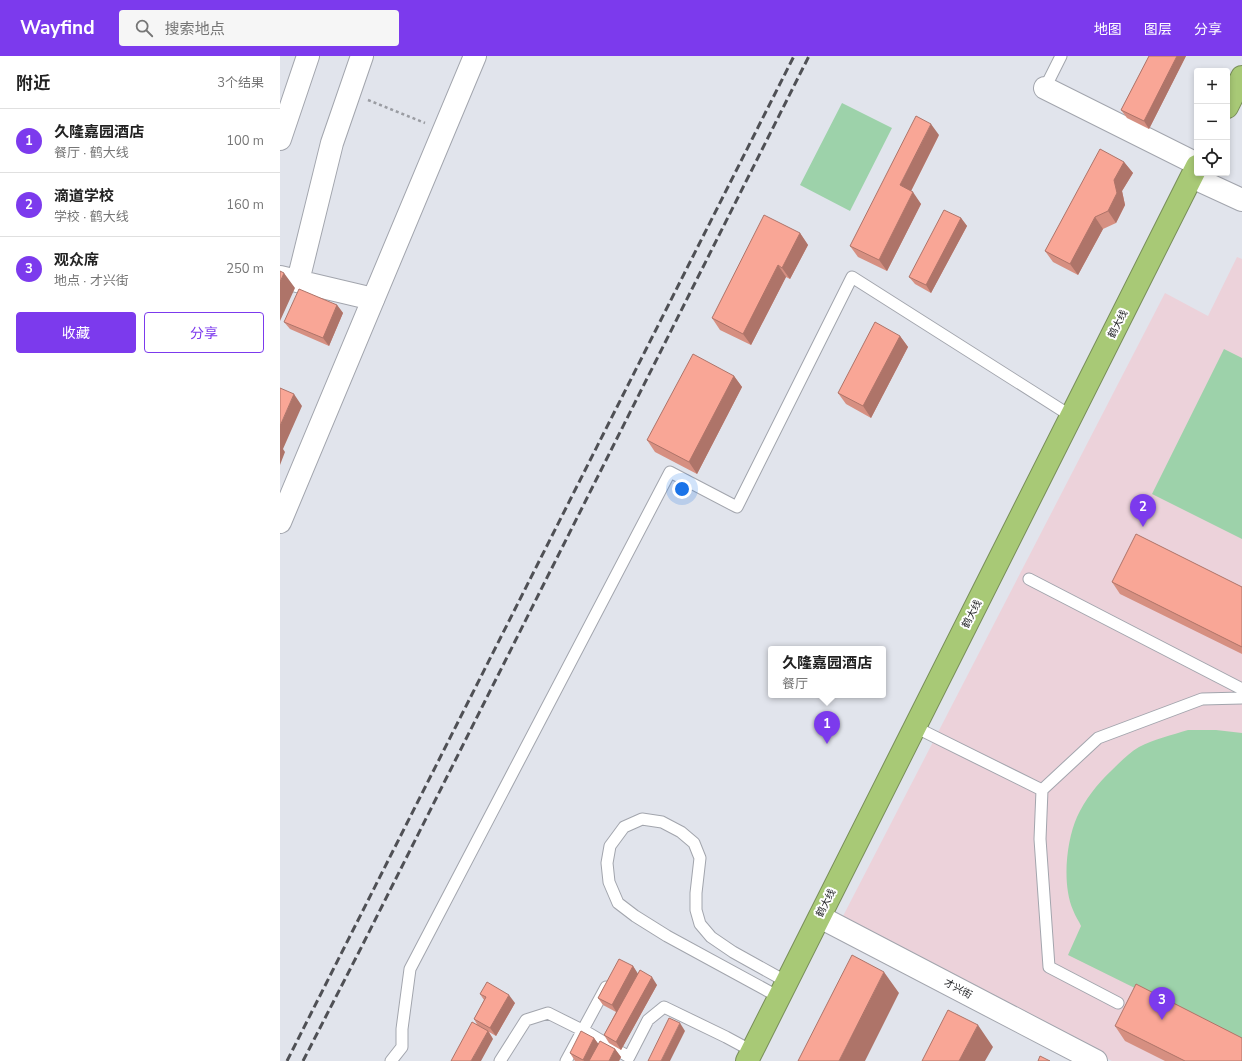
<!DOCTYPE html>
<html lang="zh">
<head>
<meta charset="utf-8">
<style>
	body { margin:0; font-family:"Nunito Sans","Noto Sans SC",sans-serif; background:#f6f6f6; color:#222 }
	.controls { position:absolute; right:12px; top:12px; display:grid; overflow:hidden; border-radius:4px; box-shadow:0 2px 6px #0003 }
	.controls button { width:36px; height:36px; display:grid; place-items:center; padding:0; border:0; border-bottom:1px solid #e0e0e0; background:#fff; color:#222; font:20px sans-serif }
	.you { position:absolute; left:402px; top:433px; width:14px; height:14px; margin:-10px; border:3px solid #fff; border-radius:50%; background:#1a73e8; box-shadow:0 0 0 6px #1a73e833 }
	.badge { display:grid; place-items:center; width:26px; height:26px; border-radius:50%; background:#7c3aed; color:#fff; font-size:13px; font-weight:700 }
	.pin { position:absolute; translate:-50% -33px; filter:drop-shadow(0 1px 2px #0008) }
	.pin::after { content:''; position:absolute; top:21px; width:14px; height:12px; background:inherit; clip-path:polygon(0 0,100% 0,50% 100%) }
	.popup { position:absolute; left:488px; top:590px; width:118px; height:52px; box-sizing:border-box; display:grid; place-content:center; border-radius:4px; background:#fff; filter:drop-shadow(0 1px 3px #0005); font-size:13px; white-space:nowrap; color:#767676 }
	.popup b { font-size:15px; color:#222 }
	.popup::after { content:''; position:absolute; left:50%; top:100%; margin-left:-8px; border:8px solid transparent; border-top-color:#fff }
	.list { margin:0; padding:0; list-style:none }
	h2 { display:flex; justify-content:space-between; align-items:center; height:52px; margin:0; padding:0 16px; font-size:17px }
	h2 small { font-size:13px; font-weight:400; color:#767676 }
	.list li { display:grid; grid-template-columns:26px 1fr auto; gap:12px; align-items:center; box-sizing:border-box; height:64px; padding:0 16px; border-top:1px solid #e0e0e0 }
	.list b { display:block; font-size:15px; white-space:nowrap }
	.list p { margin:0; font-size:13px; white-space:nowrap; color:#767676 }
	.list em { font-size:13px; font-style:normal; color:#767676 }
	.actions { display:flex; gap:8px; padding:12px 16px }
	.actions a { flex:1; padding:9px 0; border:1px solid #7c3aed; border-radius:4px; text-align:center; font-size:14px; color:#7c3aed }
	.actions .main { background:#7c3aed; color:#fff }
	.icon { flex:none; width:22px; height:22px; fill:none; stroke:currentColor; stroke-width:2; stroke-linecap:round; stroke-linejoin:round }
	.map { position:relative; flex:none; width:962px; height:1005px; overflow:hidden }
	header { display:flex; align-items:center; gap:24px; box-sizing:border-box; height:56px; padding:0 20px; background:#7c3aed; color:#fff }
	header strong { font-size:19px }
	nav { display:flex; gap:22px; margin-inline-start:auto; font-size:14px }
	.search { width:280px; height:36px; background:#f6f6f6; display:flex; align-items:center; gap:10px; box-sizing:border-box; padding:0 14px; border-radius:4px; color:#767676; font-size:15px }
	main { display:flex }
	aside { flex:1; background:#fff }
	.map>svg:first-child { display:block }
</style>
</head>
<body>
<header>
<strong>Wayfind</strong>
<div class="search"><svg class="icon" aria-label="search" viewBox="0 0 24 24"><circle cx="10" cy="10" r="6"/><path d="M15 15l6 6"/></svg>搜索地点</div>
<nav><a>地图</a><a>图层</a><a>分享</a></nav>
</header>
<main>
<aside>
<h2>附近<small>3个结果</small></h2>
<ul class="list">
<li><span class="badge">1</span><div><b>久隆嘉园酒店</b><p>餐厅 · 鹤大线</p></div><em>100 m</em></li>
<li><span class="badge">2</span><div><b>滴道学校</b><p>学校 · 鹤大线</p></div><em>160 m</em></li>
<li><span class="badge">3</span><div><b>观众席</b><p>地点 · 才兴街</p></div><em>250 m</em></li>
</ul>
<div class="actions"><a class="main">收藏</a><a>分享</a></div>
</aside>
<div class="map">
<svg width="962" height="1005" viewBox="0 0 962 1005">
	<rect width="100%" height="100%" fill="#e1e4ec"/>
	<path fill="#ecd2da" d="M957,201L962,203V1005H832L561,864L885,237L928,260Z"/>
	<path fill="#9dd2aa" d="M562,47L612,72L570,155L520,129Z
		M944,293L962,302V483L872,438Z
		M908,674H936L962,677V985L788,899L801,870C799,865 795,860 793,854C782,829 786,786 797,761C804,745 818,727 831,715C840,706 849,697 859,691C874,683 892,679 908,674Z"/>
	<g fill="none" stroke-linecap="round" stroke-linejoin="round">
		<defs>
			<path id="lane" d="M765,32L781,0
				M749,523L962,633
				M635,671L762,734
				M499,941L387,880L355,860L338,847L329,826L327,807L330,790L344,771L362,763L382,766L401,776L414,787L420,802L416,837V854L420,868L431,881L453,896L507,926
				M838,947L769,911L760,783L762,734L818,682L922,643L962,642
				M111,1005L122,991V973L130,913L390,416L457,451L572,221L791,360
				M220,1005L246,964L268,957L310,978L349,1001L368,964L384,951L446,981L472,995
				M286,1005L326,931"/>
			<path id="street" d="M765,32L917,108
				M0,83L28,0
				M912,121L962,144
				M0,221L93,243
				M18,225L52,87L82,0"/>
			<path id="secondary" d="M0,466L195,0
				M540,861L816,1005"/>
			<path id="highway" d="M947,51L962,21
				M467,1005L917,110"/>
		</defs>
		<use href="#lane" stroke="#a2a5ad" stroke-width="13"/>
		<use href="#street" stroke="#a2a5ad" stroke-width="24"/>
		<use href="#secondary" stroke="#a2a5ad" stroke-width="24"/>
		<use href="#highway" stroke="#788e59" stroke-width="24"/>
		<path stroke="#9a9ca2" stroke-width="2.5" stroke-dasharray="3 3" stroke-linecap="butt" d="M88,44L145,67"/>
		<use href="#lane" stroke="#fff" stroke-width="11"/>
		<use href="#street" stroke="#fff" stroke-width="22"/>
		<use href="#secondary" stroke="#fff" stroke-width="22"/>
		<use href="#highway" stroke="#a8c976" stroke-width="22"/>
		<path stroke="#4f5055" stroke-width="3" stroke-dasharray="8 4" stroke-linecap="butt" d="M7,1005L514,0
			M23,1005L82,890L529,0"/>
	</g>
	<path fill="#d68f81" d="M869,0H906L869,73L847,62L841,54Z
		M659,79L631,135L641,148L607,215L578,201L570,190Z
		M844,106L853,117L842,135L845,149L836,167L823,173L798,219L773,206L765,195Z
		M681,162L687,170L651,237L635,228L629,221Z
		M520,177L528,189L510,223L506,221L471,289L440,274L432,262Z
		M57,249L63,257L49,290L10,273L4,266Z
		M620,280L628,291L591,362L566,348L558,337Z
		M454,320L462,331L417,418L375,396L367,384Z
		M832,526L962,531V598L840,538Z
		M353,910L358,918L377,929L341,994L329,987L324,979L336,956L323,949L318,942Z
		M200,938L235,947L216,980L209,976L213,983L198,970L194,963L204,944Z
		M835,970L962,1005H885L845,985Z
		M314,982L318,988L335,993L341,1001L339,1005H295L290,997Z"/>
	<path fill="#ae7469" d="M897,0H906L869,73L864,65Z
		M651,68L659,79L628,141L620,129Z
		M844,106L853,117L842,135L845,149L836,167L828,155L834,124Z
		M633,136L641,148L607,215L599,204Z
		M815,161L823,173L798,219L790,208Z
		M681,162L687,170L651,237L646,229Z
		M520,177L528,189L510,223L502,212Z
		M498,209L506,221L471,289L463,278Z
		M4,217L15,232L0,265V226Z
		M57,249L63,257L49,290L43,282Z
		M620,280L628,291L591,362L583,350Z
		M454,320L462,331L417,418L409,406Z
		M14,338L22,350L3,393L5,396L0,409V370Z
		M353,910L358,918L337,957L332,949Z
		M604,916L619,937L585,1005H559Z
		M372,921L377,929L341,994L336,986Z
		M229,939L235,947L216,980L210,972Z
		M400,967L405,975L390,1005H381Z
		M698,969L713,991L705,1005H679Z
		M208,975L213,983L201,1005H191Z
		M314,982L320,990L312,1005H304L303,1004Z
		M335,993L341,1001L339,1005H329Z"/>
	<path fill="#f9a696" stroke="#ae7469" d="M869,0H897L864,65L841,54Z
		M636,60L651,68L620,129L633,136L599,204L570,190Z
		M820,93L844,106L834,124L837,137L828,155L815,161L790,208L765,195Z
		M664,154L681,162L646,229L629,221Z
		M484,159L520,177L502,212L498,209L463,278L432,262Z
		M0,215L4,217L0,226Z
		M19,233L57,249L43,282L4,266Z
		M595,266L620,280L583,350L558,337Z
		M413,298L454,320L409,406L367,384Z
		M0,332L14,338L0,370Z
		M856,478L962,531V591L832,526Z
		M572,899L604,916L559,1005H518Z
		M339,903L353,910L332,949L318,942Z
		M360,914L372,921L336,986L324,979Z
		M207,926L229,939L210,972L194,963L206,941L200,938Z
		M856,928L962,982V1005H905L835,970Z
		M668,954L698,969L679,1005H642Z
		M389,962L400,967L381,1005H368Z
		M192,966L208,975L191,1005H171Z
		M301,975L314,982L303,1004L290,997Z
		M320,985L335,993L329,1005H309Z
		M760,1000L770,1005H758Z"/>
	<g text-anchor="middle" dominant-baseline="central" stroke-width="4" stroke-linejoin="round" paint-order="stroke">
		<g font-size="10" fill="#1e1f22" stroke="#fff">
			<text transform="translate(838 268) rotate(-63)">鹤大线</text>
			<text transform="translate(692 558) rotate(-63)">鹤大线</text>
			<text transform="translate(546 847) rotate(-63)">鹤大线</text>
			<text transform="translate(678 933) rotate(28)">才兴街</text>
		</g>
	</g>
</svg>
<div class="controls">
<button>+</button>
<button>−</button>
<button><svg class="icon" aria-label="locate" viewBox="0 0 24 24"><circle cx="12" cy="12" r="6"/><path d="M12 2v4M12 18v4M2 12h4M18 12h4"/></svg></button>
</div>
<div class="you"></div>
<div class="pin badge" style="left:547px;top:688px">1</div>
<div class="popup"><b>久隆嘉园酒店</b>餐厅</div>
<div class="pin badge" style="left:863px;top:471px">2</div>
<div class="pin badge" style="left:882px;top:964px">3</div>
</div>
</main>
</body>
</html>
